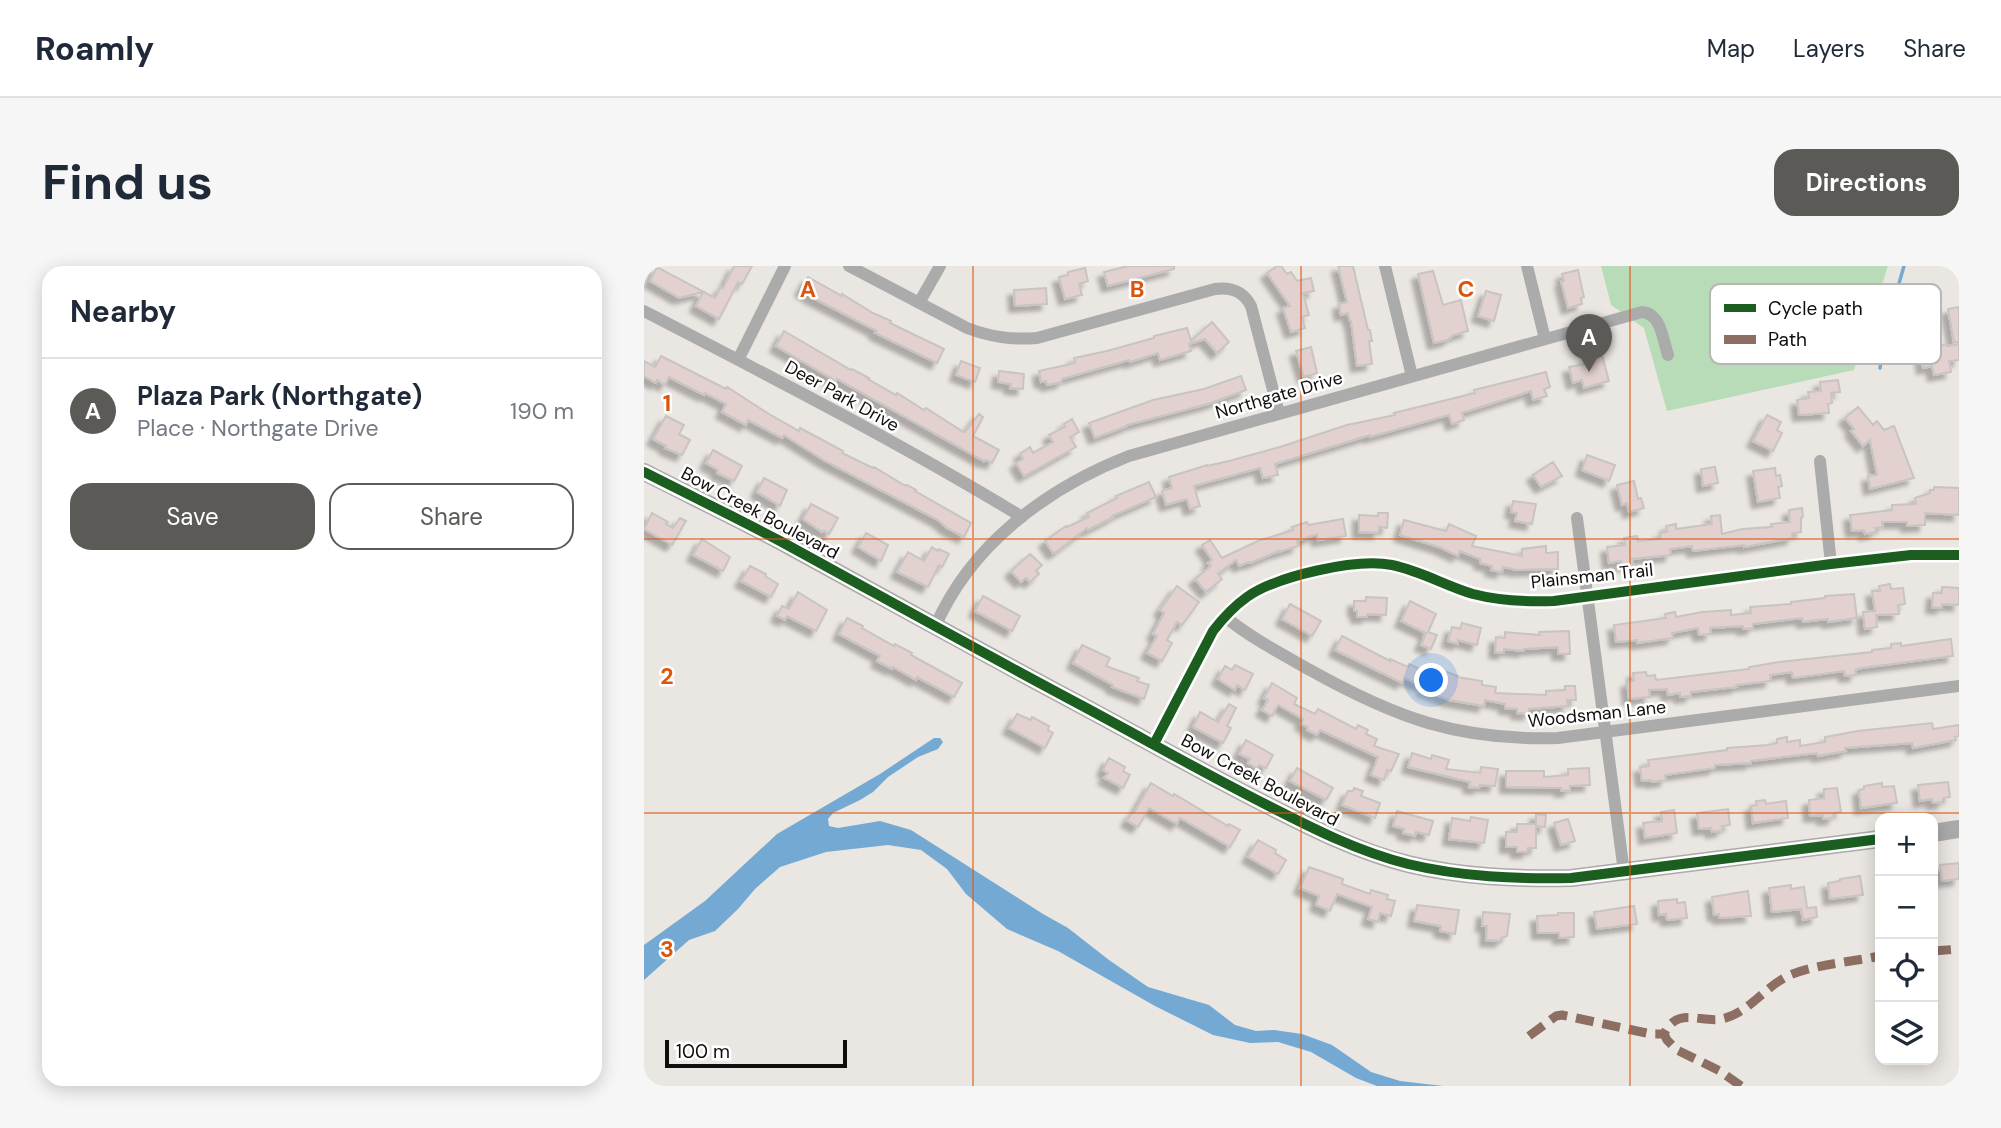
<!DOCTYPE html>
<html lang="en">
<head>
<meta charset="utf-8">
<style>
	body { margin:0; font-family:"DM Sans",sans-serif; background:#f6f6f7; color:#1f2937 }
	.controls { position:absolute; right:21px; bottom:21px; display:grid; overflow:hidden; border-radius:14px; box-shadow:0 4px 18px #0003 }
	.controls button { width:63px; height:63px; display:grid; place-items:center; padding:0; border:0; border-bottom:2px solid #e0e1e3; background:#fff; color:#1f2937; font:35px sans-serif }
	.scale { position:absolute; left:21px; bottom:18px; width:182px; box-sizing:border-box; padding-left:7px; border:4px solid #100e0c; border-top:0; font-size:19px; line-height:24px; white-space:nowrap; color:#100e0c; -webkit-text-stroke:5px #fff; paint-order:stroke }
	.you { position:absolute; left:788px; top:415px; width:24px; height:24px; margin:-18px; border:5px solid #fff; border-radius:50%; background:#1a73e8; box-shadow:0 0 0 10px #1a73e833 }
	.badge { display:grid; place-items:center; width:46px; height:46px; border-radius:50%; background:#5c5a57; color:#fff; font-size:23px; font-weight:700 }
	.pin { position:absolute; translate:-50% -58px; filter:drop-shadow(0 2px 4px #0008) }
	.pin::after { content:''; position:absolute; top:37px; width:24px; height:21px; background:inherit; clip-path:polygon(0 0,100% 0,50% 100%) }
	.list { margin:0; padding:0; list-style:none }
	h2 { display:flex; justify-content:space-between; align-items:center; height:91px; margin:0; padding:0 28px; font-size:30px }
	h2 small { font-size:23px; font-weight:400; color:#747a83 }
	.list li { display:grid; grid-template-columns:46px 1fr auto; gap:21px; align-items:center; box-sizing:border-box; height:105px; padding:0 28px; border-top:2px solid #e0e1e3 }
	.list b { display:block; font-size:26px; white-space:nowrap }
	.list p { margin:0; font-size:23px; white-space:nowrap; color:#747a83 }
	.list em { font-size:23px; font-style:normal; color:#747a83 }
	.actions { display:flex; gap:14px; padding:21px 28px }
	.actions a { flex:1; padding:16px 0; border:2px solid #5c5a57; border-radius:21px; text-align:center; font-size:24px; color:#5c5a57 }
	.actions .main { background:#5c5a57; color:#fff }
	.icon { flex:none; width:38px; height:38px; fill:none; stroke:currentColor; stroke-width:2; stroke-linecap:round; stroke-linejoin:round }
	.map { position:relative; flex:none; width:1315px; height:820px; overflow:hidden; border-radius:21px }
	header { display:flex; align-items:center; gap:42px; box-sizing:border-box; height:98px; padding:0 35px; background:#fff; border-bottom:2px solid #e0e1e3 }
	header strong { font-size:33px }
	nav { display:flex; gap:38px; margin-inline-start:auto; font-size:24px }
	.intro { display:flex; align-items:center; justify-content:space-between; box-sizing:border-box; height:168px; padding:0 42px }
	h1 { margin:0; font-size:49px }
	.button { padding:18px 32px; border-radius:21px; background:#5c5a57; color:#fff; font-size:24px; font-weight:700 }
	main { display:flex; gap:42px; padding:0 42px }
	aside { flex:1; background:#fff; border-radius:21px; box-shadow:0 4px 18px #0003 }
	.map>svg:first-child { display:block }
</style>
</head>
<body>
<header>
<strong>Roamly</strong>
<nav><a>Map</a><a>Layers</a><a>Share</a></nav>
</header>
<div class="intro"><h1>Find us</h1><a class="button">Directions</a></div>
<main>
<aside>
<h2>Nearby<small></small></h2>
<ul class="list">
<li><span class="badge">A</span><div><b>Plaza Park (Northgate)</b><p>Place · Northgate Drive</p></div><em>190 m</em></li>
</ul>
<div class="actions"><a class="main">Save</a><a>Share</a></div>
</aside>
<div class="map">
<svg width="1315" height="820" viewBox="0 0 1315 820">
	<defs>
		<filter id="shadow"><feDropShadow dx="-6" dy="6" stdDeviation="2" flood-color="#0004"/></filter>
	</defs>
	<rect width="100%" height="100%" fill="#eae6e2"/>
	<path fill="#b9dcb8" d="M957,0H1244L1210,104L1023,145L1000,62L967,39Z"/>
	<path fill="#73a9d2" d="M290,472H296L299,476L294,483L274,491L244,511L229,526L216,534L189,547L184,553L185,560L194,562L236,555L267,564L399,648L424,662L465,694L504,721L565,739L591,759L612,765L630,764L658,768L688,779L727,806L756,815L799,820H733L712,812L667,786L634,776L606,777L569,769L511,740L414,685L363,663L322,628L303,603L277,584L244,579L182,586L136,601L111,623L94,643L71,665L45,674L0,714V679L61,635L133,568L236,508Z"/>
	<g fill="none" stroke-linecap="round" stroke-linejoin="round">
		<path stroke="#73a9d2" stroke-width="3.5" d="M1236,102L1241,66L1260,0"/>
	</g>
	<path fill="#e2d1ce" stroke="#c8c4c3" stroke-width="2" filter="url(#shadow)" d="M90,0H108L98,18L94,16L75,53L52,40L59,26L35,32L6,15L13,1L71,32L77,21L79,22Z
		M484,0H530V3L464,20L460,6Z
		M633,0H637L643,8L647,6L653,15L667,12L670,25L659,27L665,49L658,51L661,62L647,66L639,42L646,40L623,7Z
		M694,0H709L724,64H726L728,75H725L728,98L713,100L707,55H706L704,47L697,49L695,38L703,36Z
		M441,2L444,15L435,18L438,29L421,33L415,11L424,9V6Z
		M934,4L940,31L937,32L938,38L924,42L917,15H920L918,8Z
		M789,5L799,39L817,34L824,65L810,69L803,74L790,77L774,8Z
		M164,11L198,30V28L229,47L247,55L246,57L300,83L293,97L231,67L233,65L167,31L157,24Z
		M402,22L403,38L371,40L370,24Z
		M842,25L857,29L850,55L834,50Z
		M1315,41V76H1310L1304,43Z
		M568,56L585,76L573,87L561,73L545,78L547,85L516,94L514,87L486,96L485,94L418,113V116L403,119L402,115L397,116L395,105L431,97L430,92L463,85L510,72V70L543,62L547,75Z
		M140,65L207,104L208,103L225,112L224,113L252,129L253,127L280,144L282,142L318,165L321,166L335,148L339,151L329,170L355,184L348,197L342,194L340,195L193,113L192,115L132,80Z
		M1303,78V80L1315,78V94L1305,95L1307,106L1290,109L1288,100L1279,102L1276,83Z
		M667,81L673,107L660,111L652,85Z
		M958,89L965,115L940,122L938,114L929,117L925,101L941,98L940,94Z
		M17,90L82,123L83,121L125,148L155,165L156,162L199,185L198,187L229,202L230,201L260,219H263L272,224L271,225L327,257L320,271L303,262L294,254L181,195L140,169L138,172L104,154L102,159L78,146L82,138L61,127L60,129L25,111L21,119L13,114L12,117L0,110V95L11,101Z
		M317,95L336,102L331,116L312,109Z
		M355,105L380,108L379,123L366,122L367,118L354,116Z
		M902,106L906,121L900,123L903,130L889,134L887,125L818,147L820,154L808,158L805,149L726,171V169L713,173L631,198L634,209L619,212L616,202L550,220L556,240L546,243L543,233L522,239L518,225L528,222L525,211L563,199V200L585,195L636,181L703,159L751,149L750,147L831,127L830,124Z
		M597,110L602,124L564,138L483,159V160L451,172L445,157L509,134L560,123Z
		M1194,114L1196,126L1187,127L1188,137L1184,138L1185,147L1155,149L1153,134L1165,132L1164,126L1177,125L1176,116Z
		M1214,141L1229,159L1233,155L1240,164L1250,160L1270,212L1226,223L1224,210L1233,209L1226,174L1219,180L1207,165L1210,163L1201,152Z
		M1123,149L1137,156L1133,164L1138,167L1129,185L1109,175Z
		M22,150L40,159L35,168L46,174L38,189L21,182L22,180L9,173Z
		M428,153L435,166L426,171L432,181L380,210L372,197L379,193L376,188L386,181L389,187L409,176L405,169L421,161L420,158Z
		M69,184L98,200L90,215L73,207L74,204L62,197Z
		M943,189L971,199L965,215L938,204Z
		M909,196L918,210L897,221L889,209Z
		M1071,201L1074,217L1059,220L1057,203Z
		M1131,202L1132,210L1136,209L1138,220L1134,221L1136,232L1114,236L1109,205Z
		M120,212L143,224L136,240L113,226Z
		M990,215L994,233L997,232L1000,242L985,246L983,237L978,239L973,219Z
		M505,216L512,231L468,250L469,251L444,264L443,262L412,286L409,287L401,275L422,260L423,261L445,251L443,247L473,232L472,230Z
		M1290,221L1315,222V249L1281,247V259L1263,260V256H1238L1239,261L1231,262L1232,266L1221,268L1220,264L1208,265L1206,249L1248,244V239L1272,238L1271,232L1286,227V224H1290Z
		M869,235L892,238L888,258L871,255L873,247L867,246Z
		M167,238L194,252L185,268L180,265L178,266L159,253Z
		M1158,242L1159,251L1157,252V266L1148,267L1149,272L1100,281V279L1049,285L1048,280L1026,283L1027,289L988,293L989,298L978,299L977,295L965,297L963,281L981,279L980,272L993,270L994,275L1017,273L1016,267L1023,266L1022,260L1032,258V263L1068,258L1067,250L1076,249L1078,268L1098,263L1128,261L1127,258L1146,256L1145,244Z
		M8,247L24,256L22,258L29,262L36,252L42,255L28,279L0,263Z
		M734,247H744L743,262L735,261V267L715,266V249L734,250Z
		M699,253L702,270L674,274L673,268L653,275L654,280L635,286V285L606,297L605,296L595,300L592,294L574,308L578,313L562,326L551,313L567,300L564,297L568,294L558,279L566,274L578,292L614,275L649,264L648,261L663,256L664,259Z
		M760,254L802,265L805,258L832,270L828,280L878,290V283L902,280V287L914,286V303L873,304L859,301L858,306L847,304L848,300L836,297V293L816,285L814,290L795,281L756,269Z
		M222,267L244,279L237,295L214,281Z
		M58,273L86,291L79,305L49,289Z
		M288,281L294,285L295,283L305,288L298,301L295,299L284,321L253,306L264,286L280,295Z
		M386,288L398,299L392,305L395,308L386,316L382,312L377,316L367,305Z
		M106,300L122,308L121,310L134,318L127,331L97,315Z
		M1246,318L1247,323L1259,322L1261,338L1254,339L1255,348L1232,349L1233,361L1221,363L1219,346L1231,345L1228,325H1236L1235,320Z
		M533,320L555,336L538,359L533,356L523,374L528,377L518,395L503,387L513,370L509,368L520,347L516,344Z
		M1298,321L1315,322V339L1298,338V342L1288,341L1289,327H1298Z
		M154,326L183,344L172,365L143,350L141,354L133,350L138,340L145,343Z
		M1210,328L1213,352L1184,356V353L1159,356L1158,352L1109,358V362L1099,363V360L1066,362L1067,368L1055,369L1054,362L1028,367L1029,372L993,377V374L972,376L970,359L1022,352L1021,348L1031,346L1032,351L1058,346L1087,344V349L1107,347L1106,341L1147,338V336L1181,332V330Z
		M339,330L376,350L368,365L331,345Z
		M722,331L743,332L742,349L723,348V351H713V345H710V335H722Z
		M766,335L792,348L784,366L793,369L787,383L777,379L782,367L757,355Z
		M646,338L677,355L668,370L638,353Z
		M203,352L219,360L218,362L250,380L251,378L268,387L267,389L318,417L310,431L273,411L272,414L249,401L248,403L233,395L236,390L195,368Z
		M818,357L837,362L833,379L814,374V378L804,375L808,361L816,363Z
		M925,365L926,388H914V381L880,383V385L860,383V387L851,386L852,371L861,372V366L896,369L895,366Z
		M698,370L746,395V393L764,401L765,398L774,402L772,407L795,412L797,404L814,410L813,411L838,415V419L852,421L851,427L902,429V425L921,424V420H931L932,434H923L924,440L885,443V448L873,447V443L861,442V438L841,434L840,440L805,434L779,424L780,420L760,412L758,417L691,384Z
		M1307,373L1309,390L1218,402L1211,404L1212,409L1201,410L1200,405L1149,412L1148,406L1126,409L1127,415L1092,419L1093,421L1047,426V430L1036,431V427L1024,429L1023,423L1005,424L1006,431L985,433L983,416L990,415L989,407L1002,406L1003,410L1011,409L1012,414L1105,403V401L1135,396L1228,386V384L1247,382V378L1257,377V380Z
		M438,379L466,392L462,400L495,412L493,415L505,419L500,433L468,421L469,419L429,397Z
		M591,399L609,408L601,424L593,419L591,424L574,413L581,400L588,404Z
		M628,417L653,432L650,438L671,448L674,443L712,463L714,459L724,464L722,468L733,473L730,480L755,488L747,505L743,504L740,514L727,509L734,491L676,464L673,469L663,464L664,461L657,458L659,453L634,439L628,450L618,444L624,434L620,432Z
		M585,438L592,442L583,460L587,462L579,477L549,461L556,446L574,456Z
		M373,448L387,454L388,451L405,460L404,464L409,467L401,482L365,462Z
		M1288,457L1289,463L1315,459V470L1311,471L1312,474L1269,482L1268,477L1201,482L1202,485L1174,490L1173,487L1107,495V497L1071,499V502L1021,509L1022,514L1008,516L1007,514L998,515L996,501L1005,500L1004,494L1083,484V482L1124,479L1133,477V473L1143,471V476L1156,474V480L1181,476V471L1214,465Z
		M602,474L629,489L622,502L615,499L613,503L604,497L606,493L595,488Z
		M768,487L787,493L788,489L805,494L802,503L836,507L837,501L854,503L851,520L836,519L835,522L825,521L826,516L764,501Z
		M465,492L481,501L479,505L486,509L479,522L460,512L464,507L459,504Z
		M653,502L689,522L682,534L646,515Z
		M945,502L946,519L926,520V524L917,525V522L862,521V505H900V511L924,509V503Z
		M1304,516L1306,531L1299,532V536L1289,537L1288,533L1276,535L1274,519Z
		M507,517L529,530L530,528L584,560L585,558L596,564L586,581L536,552L533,558L505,542L494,561L483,555L488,547H490Z
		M1238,517V521L1250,520L1253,537L1217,542L1215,524L1220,523V520Z
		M710,522L719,525L717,530L736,537L731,552L698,539L704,525H709Z
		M1193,522L1197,546L1189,547L1190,552L1179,553V549L1166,550L1165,534L1180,532V523Z
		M1121,534L1122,538L1142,535L1144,552L1109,557L1107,540L1113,539L1112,535Z
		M1084,543L1086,559L1078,560L1079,564L1068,566L1067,562L1055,563L1053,547Z
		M1030,544L1033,567L1001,572L999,557L1018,555L1017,546Z
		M753,545L789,555L785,569L772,566L771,570L759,567L760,563L749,560Z
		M892,548L902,549L901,561L892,560V582H884V586H873V581H862V566H873V558H892Z
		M827,551L844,554L840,577L805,573L808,552L826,555Z
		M924,553L931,575L917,579L910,557Z
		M614,574L632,584L631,587L642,594L634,608L604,591Z
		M1315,597V613L1298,615L1296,599Z
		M665,601L699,613L698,618L726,628L727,624L744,629L743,633L751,635L747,650L736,647L734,656L724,653L728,641L693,628L686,645L672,639L675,630L656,622Z
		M1216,610L1219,629L1186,633L1184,617L1196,615V613Z
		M1147,619V623L1160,621L1163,642L1172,641L1173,651L1159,654L1157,643L1128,646L1125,622Z
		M1104,625L1107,650L1075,652V648L1070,649L1068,631Z
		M1033,633V637L1041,636L1043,652L1023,654L1022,648L1015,649L1014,635Z
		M773,639L815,644L811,668L796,665L797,660L770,655Z
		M990,640L993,658L953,663L950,646Z
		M839,646L866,648L863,670L857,672V675L842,674L843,660H838Z
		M914,647H930V671L915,672V667H894L893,650L914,649Z"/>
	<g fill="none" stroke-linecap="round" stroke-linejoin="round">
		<path stroke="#acabab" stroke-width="12" d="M205,0L323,62C347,71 367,74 393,72L571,23C587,21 599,25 607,40L635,147
			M741,0L768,110
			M883,0L901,73
			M275,37L296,0
			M0,45C127,111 255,176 378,251
			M94,94L141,0
			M1176,195L1187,298
			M933,252L980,606
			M580,350C607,372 636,387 666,404C752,452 814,475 914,472L1315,420
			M291,361C327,278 403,222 485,190L998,46C1017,47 1019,74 1024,89
			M510,478L569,365C579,352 589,341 603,331C633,310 712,292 748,299C777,305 802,320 829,328C856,335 883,336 910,335L1187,298L1267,289H1315"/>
		<path stroke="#abaaaa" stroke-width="18" d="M0,206C45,229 91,251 136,275C235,329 333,384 433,437C495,470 556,505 619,537C666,561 712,585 764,598C818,611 872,613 927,612L1236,573
			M1289,567L1315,563"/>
		<path stroke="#8d6e63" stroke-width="9" stroke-dasharray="18 9" stroke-linecap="butt" d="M1289,685L1315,683
			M885,770L912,750L918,749L1007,768H1020
			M1097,820L1076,805L1033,784L1023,774L1020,768C1033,740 1056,757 1078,753C1105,747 1121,720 1146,709C1172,698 1208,696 1236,690"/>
		<defs>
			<path id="cycleway" d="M0,206C45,229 91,251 136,275C235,329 333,384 433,437C495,470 556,505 619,537C666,561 712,585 764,598C818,611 872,613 927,612L1236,573
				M510,478L569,365C579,352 589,341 603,331C633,310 712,292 748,299C777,305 802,320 829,328C856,335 883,336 910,335L1187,298L1267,289H1315"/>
		</defs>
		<use href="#cycleway" stroke="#fff" stroke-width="15"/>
		<use href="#cycleway" stroke="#1b5e20" stroke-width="10"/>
	</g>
	<path fill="none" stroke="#dd550c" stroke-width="2" stroke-opacity="0.55" d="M329,0V820M657,0V820M986,0V820M0,273H1315M0,547H1315"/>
	<g text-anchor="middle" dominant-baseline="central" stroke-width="5" stroke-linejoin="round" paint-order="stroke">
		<g font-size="18" fill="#100e0c" stroke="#fff">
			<text transform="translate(635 129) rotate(-16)">Northgate Drive</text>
			<text transform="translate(198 130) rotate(29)">Deer Park Drive</text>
			<text transform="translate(116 247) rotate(28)">Bow Creek Boulevard</text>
			<text transform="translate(948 310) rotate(-6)">Plainsman Trail</text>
			<text transform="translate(953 448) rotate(-6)">Woodsman Lane</text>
			<text transform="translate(616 514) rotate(28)">Bow Creek Boulevard</text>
		</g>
	</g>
	<rect x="1066" y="18" width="231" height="80" rx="10" fill="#fff" stroke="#b7b7b6" stroke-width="2"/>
	<rect x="1080" y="38" width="32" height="8" fill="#1b5e20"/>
	<rect x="1080" y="69" width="32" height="9" fill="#8d6e63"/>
	<g font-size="19" fill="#100e0c">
		<text x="1124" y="49">Cycle path</text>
		<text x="1124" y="80">Path</text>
	</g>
	<g font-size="23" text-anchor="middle" font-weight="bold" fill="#dd550c" stroke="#fff" stroke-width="5" stroke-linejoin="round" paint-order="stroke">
		<text x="164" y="31">A</text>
		<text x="493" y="31">B</text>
		<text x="822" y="31">C</text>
		<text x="23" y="145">1</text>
		<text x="23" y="418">2</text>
		<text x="23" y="691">3</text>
	</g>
</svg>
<div class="controls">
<button>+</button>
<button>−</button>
<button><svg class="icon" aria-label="locate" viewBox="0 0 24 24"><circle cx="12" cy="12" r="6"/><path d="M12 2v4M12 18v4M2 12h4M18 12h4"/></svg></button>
<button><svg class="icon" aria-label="layers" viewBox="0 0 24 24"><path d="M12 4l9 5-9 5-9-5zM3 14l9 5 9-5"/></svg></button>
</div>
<div class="scale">100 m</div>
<div class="you"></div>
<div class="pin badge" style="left:945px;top:106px">A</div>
</div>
</main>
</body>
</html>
